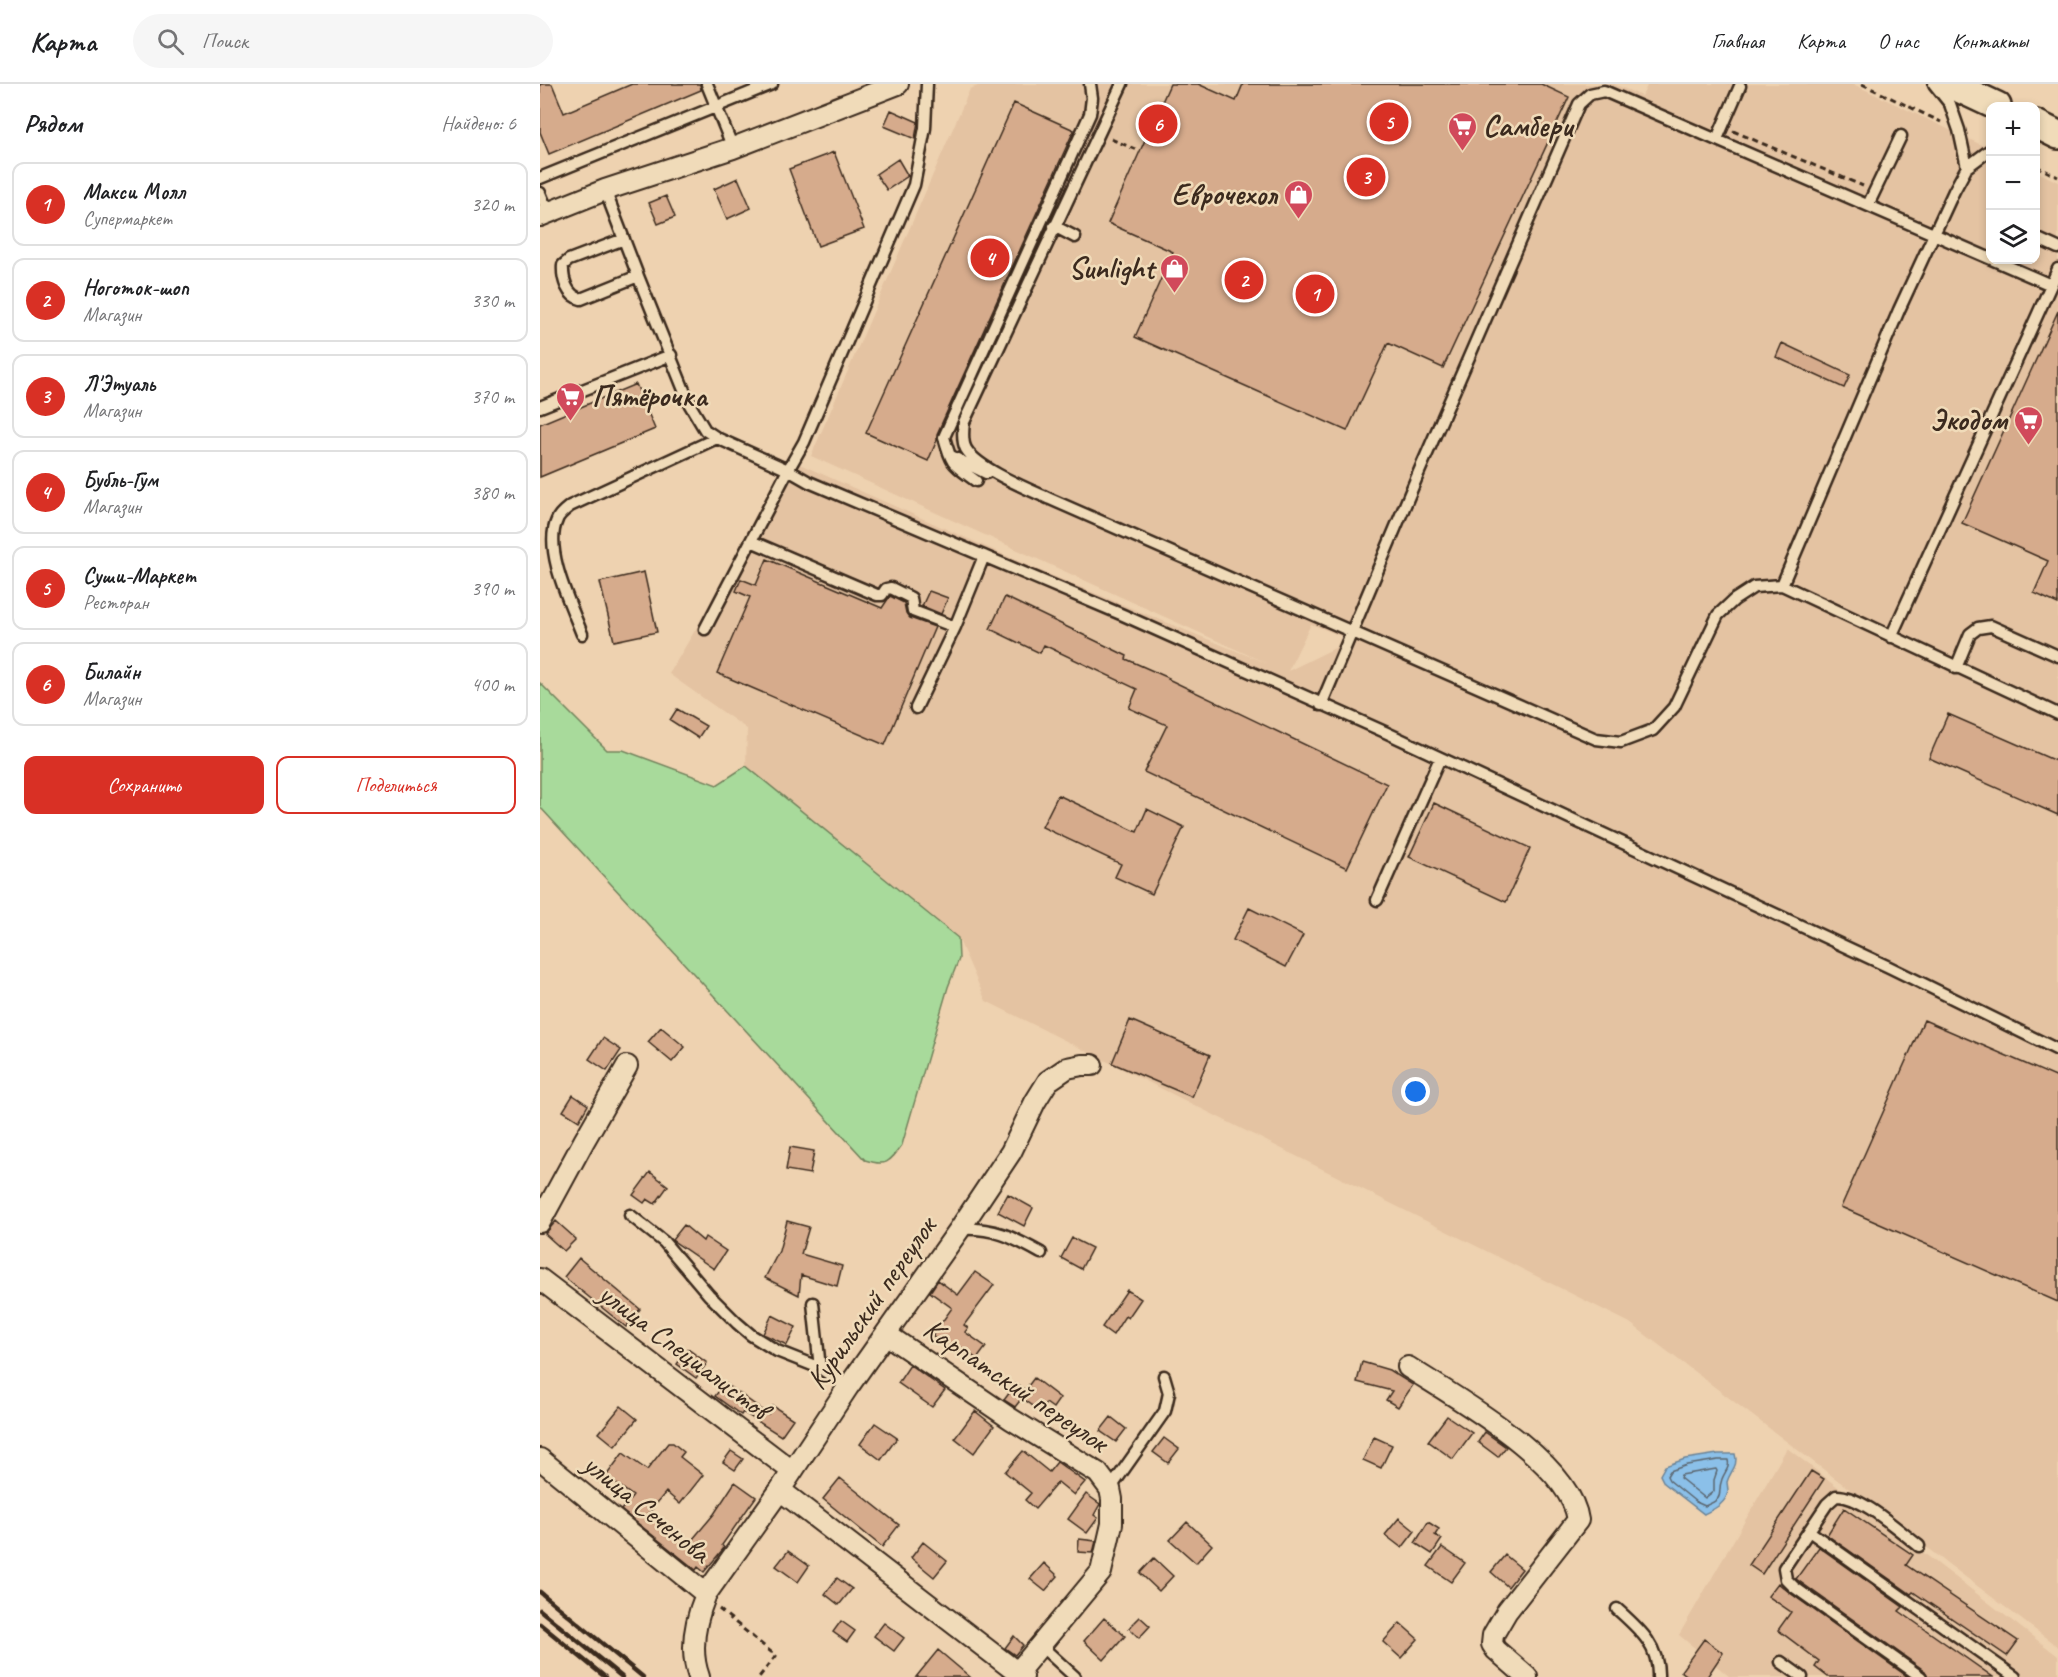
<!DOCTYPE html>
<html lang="ru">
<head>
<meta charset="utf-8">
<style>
	body { margin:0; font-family:Caveat,sans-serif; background:#f6f6f6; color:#202124 }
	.controls { position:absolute; right:18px; top:18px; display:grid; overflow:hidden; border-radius:12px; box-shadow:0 3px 9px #0003 }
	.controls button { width:54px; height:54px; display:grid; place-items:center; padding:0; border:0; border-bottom:2px solid #e0e0e0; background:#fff; color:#202124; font:30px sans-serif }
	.you { position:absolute; left:876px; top:1008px; width:21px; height:21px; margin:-15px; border:4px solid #fff; border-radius:50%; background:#1a73e8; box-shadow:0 0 0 9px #1a73e833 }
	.badge { display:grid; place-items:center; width:39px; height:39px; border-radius:50%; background:#d93025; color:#fff; font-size:20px; font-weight:700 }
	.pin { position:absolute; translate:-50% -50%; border:3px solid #fff; box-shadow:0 2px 6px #0006 }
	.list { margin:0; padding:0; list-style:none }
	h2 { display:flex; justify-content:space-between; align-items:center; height:78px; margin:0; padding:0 24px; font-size:26px }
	h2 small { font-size:20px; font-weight:400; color:#757577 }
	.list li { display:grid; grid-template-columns:39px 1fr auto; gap:18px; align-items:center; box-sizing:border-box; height:84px; margin:0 12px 12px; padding:0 12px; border:2px solid #e0e0e0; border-radius:12px }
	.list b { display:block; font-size:22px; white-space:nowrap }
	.list p { margin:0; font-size:20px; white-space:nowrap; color:#757577 }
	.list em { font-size:20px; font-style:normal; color:#757577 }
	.actions { display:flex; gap:12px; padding:18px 24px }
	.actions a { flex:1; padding:14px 0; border:2px solid #d93025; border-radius:12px; text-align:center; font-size:21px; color:#d93025 }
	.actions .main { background:#d93025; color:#fff }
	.icon { flex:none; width:33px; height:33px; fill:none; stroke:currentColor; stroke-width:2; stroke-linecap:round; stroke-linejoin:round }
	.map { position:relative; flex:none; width:1518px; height:1593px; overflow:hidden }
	header { display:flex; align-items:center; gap:36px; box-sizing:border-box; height:84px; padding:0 30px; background:#fff; border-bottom:2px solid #e0e0e0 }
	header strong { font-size:28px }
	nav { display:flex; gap:33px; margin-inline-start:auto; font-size:21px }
	.search { width:420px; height:54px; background:#f6f6f6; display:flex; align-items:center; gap:15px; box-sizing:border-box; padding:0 21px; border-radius:33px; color:#757577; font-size:22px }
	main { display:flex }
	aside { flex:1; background:#fff }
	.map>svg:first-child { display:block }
</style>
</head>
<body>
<header>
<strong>Карта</strong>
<div class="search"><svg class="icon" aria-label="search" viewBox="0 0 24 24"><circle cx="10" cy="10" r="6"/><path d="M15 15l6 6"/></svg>Поиск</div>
<nav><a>Главная</a><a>Карта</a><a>О нас</a><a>Контакты</a></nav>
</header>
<main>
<aside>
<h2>Рядом<small>Найдено: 6</small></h2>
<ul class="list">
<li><span class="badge">1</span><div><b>Макси Молл</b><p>Супермаркет</p></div><em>320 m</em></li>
<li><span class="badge">2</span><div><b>Ноготок-шоп</b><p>Магазин</p></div><em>330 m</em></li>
<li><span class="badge">3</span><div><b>Л'Этуаль</b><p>Магазин</p></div><em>370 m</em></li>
<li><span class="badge">4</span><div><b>Бубль-Гум</b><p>Магазин</p></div><em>380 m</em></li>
<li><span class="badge">5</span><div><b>Суши-Маркет</b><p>Ресторан</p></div><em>390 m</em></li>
<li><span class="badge">6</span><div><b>Билайн</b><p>Магазин</p></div><em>400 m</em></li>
</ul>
<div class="actions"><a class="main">Сохранить</a><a>Поделиться</a></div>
</aside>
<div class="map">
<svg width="1518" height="1593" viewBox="0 0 1518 1593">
	<rect width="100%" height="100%" fill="#eed2b0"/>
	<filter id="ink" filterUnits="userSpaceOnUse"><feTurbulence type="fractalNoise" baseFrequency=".0167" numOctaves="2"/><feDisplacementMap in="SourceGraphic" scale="12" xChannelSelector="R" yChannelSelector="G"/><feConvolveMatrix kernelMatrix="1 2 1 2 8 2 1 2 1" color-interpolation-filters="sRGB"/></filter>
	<g filter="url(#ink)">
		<path fill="#e4c3a2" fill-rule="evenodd" d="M443,0H1074L1102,12L1108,0H1313L1450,65V176H1496V87L1518,98V1563L1090,1239L446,917L418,854L206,682L207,645L129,590L255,378L503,488L726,579L271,372L430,5ZM771,540L811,556L748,587Z
			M1247,1364L1518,1572V1593H1190L1139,1551Z"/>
		<path fill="#a8da9b" stroke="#72825c" stroke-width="1.5" d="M0,599L67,666H83L177,701L206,682L418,854L419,875L408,903L362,1061C349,1079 346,1083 325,1076L0,723Z"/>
		<path fill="#8bc0e9" stroke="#6b8498" stroke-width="1.5" d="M1178,1370H1195C1199,1382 1190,1387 1187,1398C1187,1399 1188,1405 1188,1407C1186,1420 1174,1425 1164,1430L1124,1399L1120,1391L1125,1382L1145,1375Z"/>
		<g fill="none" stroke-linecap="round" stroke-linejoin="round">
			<path stroke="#5b666f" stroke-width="1.5" d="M1178,1376H1188C1190,1384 1185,1387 1182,1395C1176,1411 1187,1413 1165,1422L1156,1418L1129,1396L1127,1392L1130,1387L1147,1381Z
				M1176,1385L1177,1387L1174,1396V1407L1165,1414L1140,1394L1141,1391Z"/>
		</g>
		<path fill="#d6ab8c" stroke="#3b2a1e" stroke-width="1.5" d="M0,0H12L24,29L92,0H160L161,6L9,70L0,48Z
			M630,0H658L696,17L703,0H1001L1029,13L903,284L848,259L807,347L595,253L633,168L568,139Z
			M474,19L534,46L397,350V356L388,377L326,349Z
			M351,26L378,38L375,55L344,42Z
			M294,68L324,145L278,162L249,85Z
			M358,75L368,92L347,106L336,90Z
			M198,94L211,124L187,135L174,105Z
			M126,112L135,133L118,140L109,119Z
			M1518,227V520L1494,509L1508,477L1422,439Z
			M1242,259L1310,291L1304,304L1236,273Z
			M96,300L115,345L0,393V340Z
			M227,475L342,524L350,512L364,519L366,529L370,534L395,543L345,661L177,589L210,513L196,507L201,495L216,501Z
			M104,488L117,548L74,557L60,498Z
			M389,507L408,514L401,530L382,522Z
			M465,513L587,572L586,575L629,594L628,595L847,700L807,784L604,688L627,641L589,624L597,605L504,561L500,569L450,545Z
			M137,625L166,642L158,654L130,636Z
			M1408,630L1518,678V731L1389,674Z
			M518,711L597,748L607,725L644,743L612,810L575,793L581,780L502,743Z
			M894,719L990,764L966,818L869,773Z
			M709,824L763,851L746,883L693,856Z
			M590,936L670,971L652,1013L572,979Z
			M1384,936L1518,994V1218L1301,1123Z
			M121,943L145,963L132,978L108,958Z
			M63,954L81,966L67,987L49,975Z
			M33,1011L48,1021L39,1037L23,1027Z
			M250,1063L274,1067L270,1090L246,1086Z
			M110,1088L128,1102L115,1120L107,1115L104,1119L93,1111Z
			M468,1110L493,1124L484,1142L458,1128Z
			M16,1137L36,1155L24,1167L5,1150Z
			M247,1137L269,1143L261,1170L302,1182L297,1202L261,1191L259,1211L225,1194L239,1167Z
			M144,1141L163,1157L165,1153L186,1167L174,1185L132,1156Z
			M532,1154L552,1164L541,1185L521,1174Z
			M39,1174L100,1225L86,1243L24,1193Z
			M435,1188L454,1201L424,1241L428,1244L425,1248L446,1263L437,1275L416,1260L411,1266L392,1252L412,1224L390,1208L398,1196L418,1211Z
			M587,1206L601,1215L588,1234L585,1232L573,1251L562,1243Z
			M232,1231L256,1243L247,1261L223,1250Z
			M148,1265L167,1279L156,1294L137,1280Z
			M822,1278L849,1286L873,1301L858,1323L846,1316L852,1307L817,1298Z
			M370,1281L405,1306L392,1323L358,1299Z
			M494,1294L520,1314L513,1324L506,1319L500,1327L482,1314L475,1323L464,1316L476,1300L485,1306Z
			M185,1299L228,1330L233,1322L253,1335L241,1352L203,1328L201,1331L175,1312Z
			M81,1322L97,1335L75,1362L59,1349Z
			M435,1327L454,1342L434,1369L415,1354Z
			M907,1332L932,1349L913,1375L888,1357Z
			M571,1333L586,1345L576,1358L560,1347Z
			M335,1339L357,1354L341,1376L320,1360Z
			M945,1348L966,1363L958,1373L938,1358Z
			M834,1353L852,1361L841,1384L823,1376Z
			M624,1354L639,1365L628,1379L613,1368Z
			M128,1359H133L144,1368L140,1373L163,1391L140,1420L126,1408L108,1430L147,1462L174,1430L195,1398L216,1413L182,1461L184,1464L164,1488L158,1483L156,1486L81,1426L93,1412L66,1392L83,1369L107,1386Z
			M191,1367L203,1375L195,1386L183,1378Z
			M483,1367L509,1388L517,1378L545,1398L534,1411L518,1398L495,1425L485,1416L491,1409L465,1388Z
			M1271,1387L1284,1395L1222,1490L1209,1481Z
			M300,1394L359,1441L342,1463L283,1415Z
			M546,1410L560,1420L554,1431L558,1434L547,1449L528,1435Z
			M1304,1424L1373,1471L1366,1481L1478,1557L1467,1572L1373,1508L1371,1510L1287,1451Z
			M859,1434L875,1447L862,1464L845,1451Z
			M647,1438L672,1461L656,1479L630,1456Z
			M888,1438L899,1445L895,1451L902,1455L892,1470L875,1459Z
			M539,1455L556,1457L553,1469L538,1468Z
			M383,1458L407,1477L394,1493L371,1474Z
			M902,1463L925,1479L911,1498L888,1482Z
			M1279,1463L1363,1523L1359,1527L1453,1593H1388L1385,1587L1259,1497L1256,1495Z
			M248,1467L269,1482L258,1498L236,1482Z
			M965,1471L982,1485L968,1503L951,1488Z
			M614,1474L633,1492L619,1507L600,1489Z
			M504,1479L518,1492L505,1507L490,1495Z
			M297,1494L312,1505L299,1521L285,1510Z
			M1238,1499L1250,1509L1368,1593H1288L1275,1583L1279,1577L1238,1546L1251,1528L1228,1512Z
			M600,1533L610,1542L599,1554L589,1544Z
			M564,1534L585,1552L564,1576L544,1557Z
			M301,1537L315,1547L307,1558L293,1548Z
			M344,1539L364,1554L354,1567L334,1552Z
			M860,1539L878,1555L861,1574L843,1558Z
			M474,1552L483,1561L475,1571L465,1564Z
			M1164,1555L1183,1569L1167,1593H1149L1141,1587Z
			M398,1566L430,1593H376Z"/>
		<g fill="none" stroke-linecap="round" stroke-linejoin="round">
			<defs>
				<path id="lane" d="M167,0L193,64
					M387,0L385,44L374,101L264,358L248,386L269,398L583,531L845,648L1349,883L1518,966
					M582,0L424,338C423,346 422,358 426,365C438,385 488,405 510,415L1056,655L1081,658L1113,646L1134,623L1178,531L1194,516L1214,503L1242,501L1518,630
					M1394,0L1410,20L1419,46L1427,83
					M1177,55L1200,2
					M0,94L232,0
					M65,106L98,192L41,215C27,212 22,195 23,181L29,176L84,155
					M0,109L8,128
					M1328,121L1361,52
					M514,142L535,153
					M1496,154L1518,164
					M98,192L150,321L165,346L177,354L248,386L165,545
					M0,323L131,271
					M411,372L446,389
					M436,397C413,380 412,382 404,353L550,30L552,14L550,0
					M211,457L337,511H342L346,505L351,504L371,514L373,527L415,543
					M1242,501L1359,226L1414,107L1427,83L1450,66
					M42,550C31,521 3,466 17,436C19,430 25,426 30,422L177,354
					M1351,553L1511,201
					M1416,584L1430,550L1438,544L1451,542L1518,572
					M781,621L879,388L1039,20L1050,10L1064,7L1511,201L1518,185
					M376,624L415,543L444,472
					M837,816L900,674
					M90,1131L124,1158L169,1211L197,1239L211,1251L237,1267L280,1284L308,1303
					M419,1145C454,1143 472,1153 501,1169
					M273,1219L280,1284
					M570,1405L625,1327L629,1309L624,1292
					M1269,1447L1475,1593
					M1379,1462C1358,1446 1321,1411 1296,1412L1287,1420L1244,1484L1246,1495L1254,1503L1381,1593
					M1077,1525C1099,1545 1119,1561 1118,1593
					M500,1561L535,1593
					M1241,1578L1262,1593"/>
				<path id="street" d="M0,132L65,106L193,64L358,0
					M0,1138L44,1057L87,982
					M0,1195L252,1387
					M347,1251L471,1335L558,1389L570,1405L572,1415V1440L561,1488L478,1588
					M868,1283C916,1314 1030,1377 1038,1436L967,1527L953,1551L952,1560L956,1566L987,1593
					M0,1375L166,1510C155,1537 149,1566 159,1593
					M240,1406L483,1593
					M166,1510L240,1406L308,1303L419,1146L471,1068L495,1018L508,997L527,984L542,981H552"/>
				<path id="secondary" d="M1410,0L1457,22
					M1496,40L1518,51"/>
			</defs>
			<use href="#lane" stroke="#3b2a1e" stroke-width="15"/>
			<use href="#street" stroke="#3b2a1e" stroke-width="24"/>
			<use href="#secondary" stroke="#3b2a1e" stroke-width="32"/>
			<path stroke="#3b2a1e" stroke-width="3" stroke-dasharray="6 4.5" stroke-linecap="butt" d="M1322,0L1401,38
				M1193,47L1323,102
				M571,55L600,67
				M1496,82L1518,93
				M179,1525L236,1572L219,1593"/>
			<use href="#lane" stroke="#f0dbb9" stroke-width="10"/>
			<use href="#street" stroke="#f0dbb9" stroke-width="20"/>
			<use href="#secondary" stroke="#f0dbb9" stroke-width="27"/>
			<path stroke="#3b2a1e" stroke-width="4.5" d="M0,1508L103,1593
				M0,1526L82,1593
				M0,1540L65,1593"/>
		</g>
	</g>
	<defs>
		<symbol id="supermarket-pin" viewBox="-11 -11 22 30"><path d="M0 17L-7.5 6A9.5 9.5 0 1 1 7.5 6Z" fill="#d1495b" stroke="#f0dbb9"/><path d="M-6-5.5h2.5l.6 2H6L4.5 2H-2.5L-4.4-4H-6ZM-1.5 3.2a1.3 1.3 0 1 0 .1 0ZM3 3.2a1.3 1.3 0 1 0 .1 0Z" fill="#fff"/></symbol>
		<symbol id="shop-pin" viewBox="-11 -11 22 30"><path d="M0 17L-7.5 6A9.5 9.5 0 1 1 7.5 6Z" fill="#d1495b" stroke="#f0dbb9"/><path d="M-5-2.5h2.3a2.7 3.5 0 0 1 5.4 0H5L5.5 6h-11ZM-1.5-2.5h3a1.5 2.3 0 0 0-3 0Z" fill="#fff"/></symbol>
	</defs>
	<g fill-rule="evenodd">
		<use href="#supermarket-pin" x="906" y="26" width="33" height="45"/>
		<use href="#shop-pin" x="742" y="94" width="33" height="45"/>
		<use href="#shop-pin" x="618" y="168" width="33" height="45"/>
		<use href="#supermarket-pin" x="14" y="296" width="33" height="45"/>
		<use href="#supermarket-pin" x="1472" y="320" width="33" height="45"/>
	</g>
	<g text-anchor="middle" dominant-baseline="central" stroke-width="5" stroke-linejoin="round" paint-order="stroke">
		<g font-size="30" font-weight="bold" fill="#3b2a1e" stroke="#f0dbb9" text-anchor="end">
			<text x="943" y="42" text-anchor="start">Самбери</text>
			<text x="737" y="110">Еврочехол</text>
			<text x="614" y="184">Sunlight</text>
			<text x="52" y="312" text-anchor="start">Пятёрочка</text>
			<text x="1467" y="336">Экодом</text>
		</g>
		<g font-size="30" fill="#3b2a1e" stroke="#f0dbb9">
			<text transform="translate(331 1219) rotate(-55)">Курильский переулок</text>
			<text transform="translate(144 1267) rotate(37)">улица Специалистов</text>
			<text transform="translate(476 1301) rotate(34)">Карпатский переулок</text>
			<text transform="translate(107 1424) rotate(39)">улица Сеченова</text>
		</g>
	</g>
</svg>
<div class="controls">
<button>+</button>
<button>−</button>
<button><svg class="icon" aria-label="layers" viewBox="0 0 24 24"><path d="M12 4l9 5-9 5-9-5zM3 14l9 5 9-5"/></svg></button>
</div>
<div class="you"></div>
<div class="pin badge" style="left:775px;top:210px">1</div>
<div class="pin badge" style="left:704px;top:196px">2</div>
<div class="pin badge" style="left:826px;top:93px">3</div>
<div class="pin badge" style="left:450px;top:174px">4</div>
<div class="pin badge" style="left:849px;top:38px">5</div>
<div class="pin badge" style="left:618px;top:40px">6</div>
</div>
</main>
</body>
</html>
